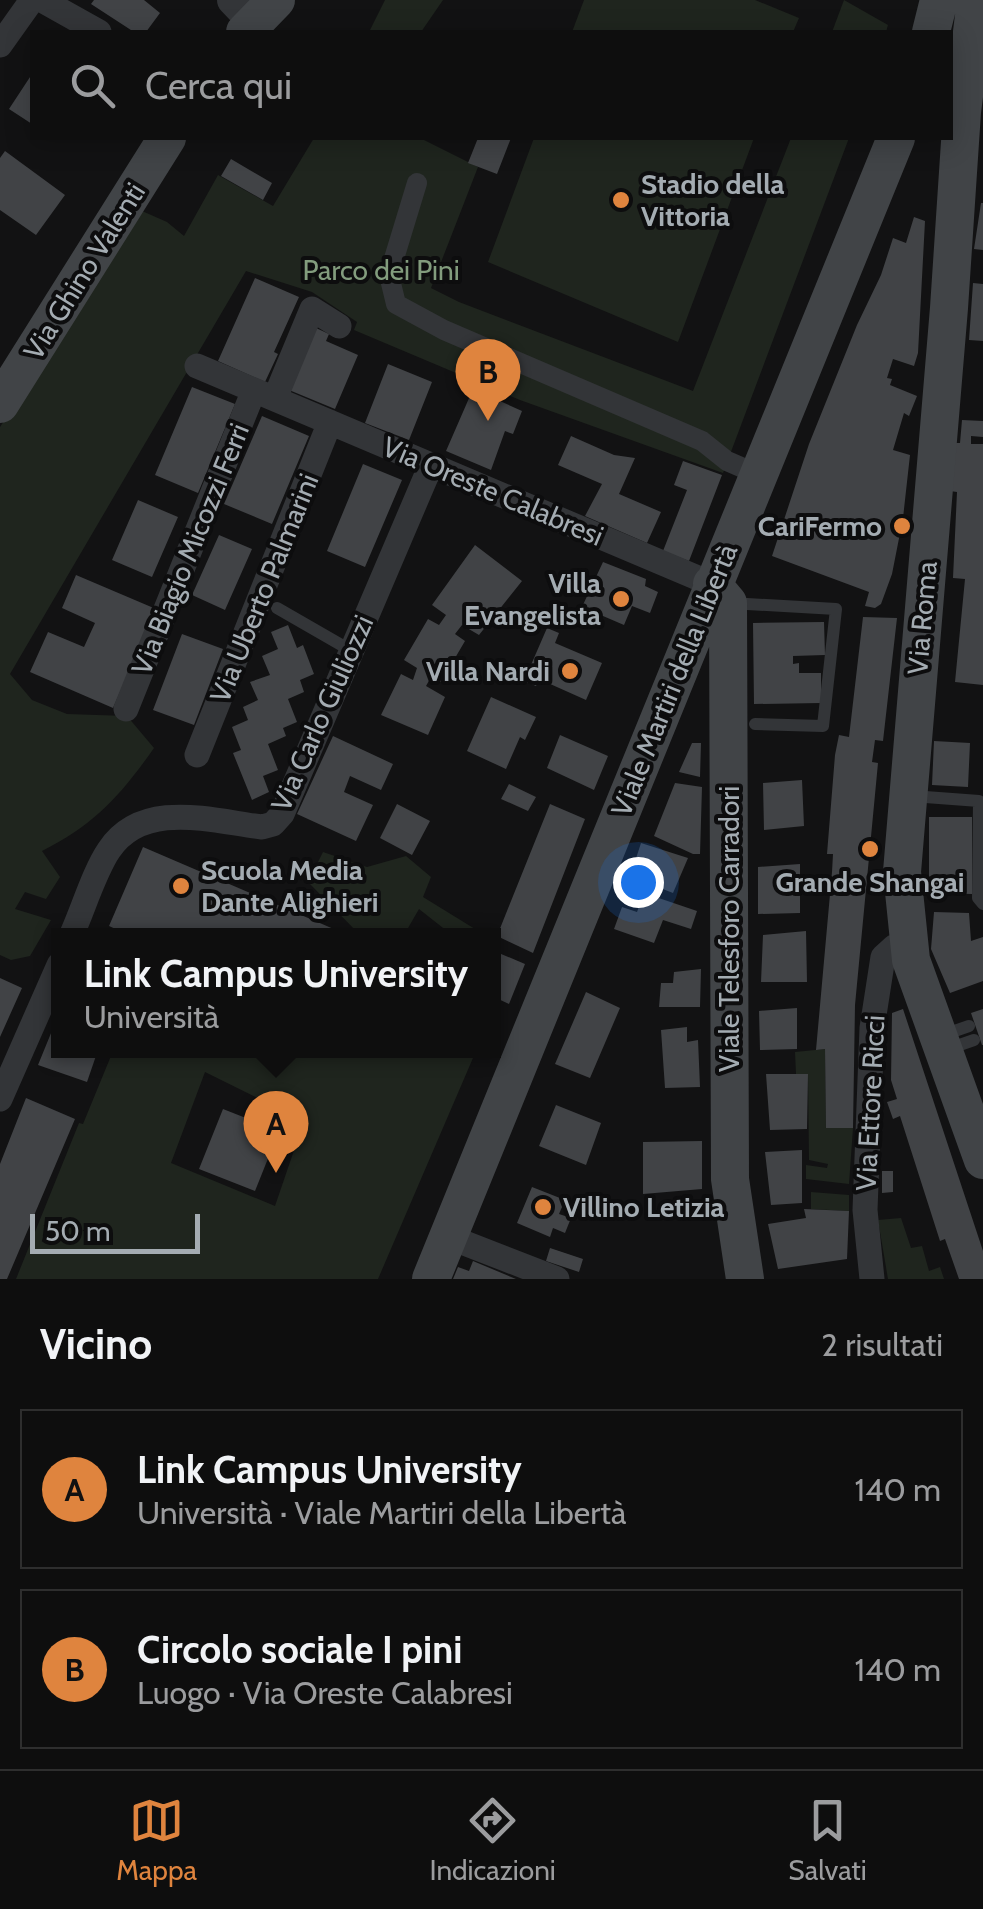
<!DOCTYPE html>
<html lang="it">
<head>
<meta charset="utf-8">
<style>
	body { margin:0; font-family:Cabin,sans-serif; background:#171717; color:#f1f3f6 }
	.scale { position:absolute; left:30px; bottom:25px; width:170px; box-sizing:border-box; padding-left:10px; border:5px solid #a4acb2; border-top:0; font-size:28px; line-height:35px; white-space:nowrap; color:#a4acb2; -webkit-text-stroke:8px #0d0d0e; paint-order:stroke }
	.you { position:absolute; left:638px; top:882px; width:35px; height:35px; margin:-25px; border:8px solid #fff; border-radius:50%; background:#1a73e8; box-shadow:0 0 0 15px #1a73e833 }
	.badge { display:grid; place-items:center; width:65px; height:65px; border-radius:50%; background:#df843e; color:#111; font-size:32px; font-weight:700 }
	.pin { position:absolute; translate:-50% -82px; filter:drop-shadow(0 2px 5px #0008) }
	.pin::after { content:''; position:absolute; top:52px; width:35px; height:30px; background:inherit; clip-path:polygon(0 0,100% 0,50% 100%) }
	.popup { position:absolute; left:51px; top:928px; width:450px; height:130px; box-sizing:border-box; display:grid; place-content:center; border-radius:0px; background:#0e0e0e; filter:drop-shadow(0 2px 8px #0005); font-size:32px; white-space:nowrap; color:#9b9c9e }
	.popup b { font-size:38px; color:#f1f3f6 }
	.popup::after { content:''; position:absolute; left:50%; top:100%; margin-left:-20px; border:20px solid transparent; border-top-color:#0e0e0e }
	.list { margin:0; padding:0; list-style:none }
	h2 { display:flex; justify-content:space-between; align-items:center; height:130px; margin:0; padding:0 40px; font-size:42px }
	h2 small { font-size:32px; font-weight:400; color:#9b9c9e }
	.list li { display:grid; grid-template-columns:65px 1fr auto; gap:30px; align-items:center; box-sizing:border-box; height:160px; margin:0 20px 20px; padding:0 20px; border:2px solid #2e2e2e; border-radius:0px }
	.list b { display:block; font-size:38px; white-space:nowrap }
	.list p { margin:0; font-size:32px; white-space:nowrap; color:#9b9c9e }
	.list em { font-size:32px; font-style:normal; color:#9b9c9e }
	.icon { flex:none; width:55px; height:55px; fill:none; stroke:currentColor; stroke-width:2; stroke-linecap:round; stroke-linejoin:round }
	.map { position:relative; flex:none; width:983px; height:1279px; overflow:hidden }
	.search { position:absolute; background:#0e0e0e; box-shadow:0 5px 25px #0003; left:30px; right:30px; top:30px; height:110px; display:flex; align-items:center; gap:25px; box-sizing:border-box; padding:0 35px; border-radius:0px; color:#9b9c9e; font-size:38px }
	.sheet { height:490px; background:#0e0e0e }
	nav { display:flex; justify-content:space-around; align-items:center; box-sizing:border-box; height:140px; border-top:2px solid #2e2e2e; background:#0e0e0e; font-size:28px; color:#9b9c9e }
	nav a { display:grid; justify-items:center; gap:5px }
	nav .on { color:#df843e }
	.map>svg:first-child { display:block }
</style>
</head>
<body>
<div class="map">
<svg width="983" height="1279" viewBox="0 0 983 1279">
	<rect width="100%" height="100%" fill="#121213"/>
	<path fill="#1f251e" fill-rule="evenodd" d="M385,0H443L421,32H369Z
		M584,0H755L799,18L793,32H572Z
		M844,0L888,25L886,32H832Z
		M314,138H420L478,167L431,288L459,302L693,391L791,138H849L723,473L520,400L354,330L357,322L312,292L246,271L10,674L32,700L67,714L127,716L154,748C121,795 94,825 42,851L60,877L46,899L25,892L15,909L51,920L30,956L11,960L0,955V427L142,211L167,222L184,236L218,175L273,206Z
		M534,138H754L678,342L488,262Z
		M323,852L367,867L406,856L431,877L423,897L475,929L474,935H452L419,909L404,935H360L308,882Z
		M825,1049L826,1128H853L849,1184L806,1179V1165L827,1168L828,1164L809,1160L808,1075L796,1074L795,1052Z
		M113,1051V1050L476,1051L378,1279H16L79,1123L83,1124ZM205,1072L304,1121L275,1206L171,1163Z
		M811,1192L849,1195V1211L811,1209Z
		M901,1218L911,1248L922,1246L929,1271L940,1267L944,1279H888L878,1220Z"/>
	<path fill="#414346" d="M94,0H144L160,13L146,32H134L91,4Z
		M32,74V124L9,109Z
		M478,138H511L497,174L468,163Z
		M5,151L65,195L36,235L0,210V158Z
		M231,159L272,183L263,200L221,176Z
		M981,203H983V250L974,249Z
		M914,217L925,221L918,353L914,366L893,359L887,378L892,379L890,385L917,396L909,416L904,413L893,450L910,455L903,518L892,574L881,604L875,608L865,606L869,592L772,556L809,444L857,325L881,275L893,238L906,243Z
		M255,278L299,297L274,352L278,354L265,382L218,361Z
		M973,283L983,284V341L969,340Z
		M316,328L329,334L326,341L358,355L335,409L289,390Z
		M388,364L432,382L409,440L365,423Z
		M192,387L235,404L198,493L155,475Z
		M473,389L522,411L513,434L505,431L491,470L446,451Z
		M262,416L309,436L272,524L224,504Z
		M962,420L983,421V437L971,436V444H983V685L955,682L965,579L953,578L957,492L950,491L952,443H960Z
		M571,436L614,455L635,458L619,494L661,512L647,543L585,516L602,484L558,465Z
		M683,461L722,475L689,561L663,551L687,490L674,485Z
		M363,464L402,480L365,567L327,551Z
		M138,500L178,517L152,577L112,560Z
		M219,535L252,549L225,610L192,595Z
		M475,545L522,581L479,635L462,625L455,634L465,641L441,682L431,677L426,686L445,697L428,735L381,715L401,674L413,680L417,668L404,660L428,619L439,625L446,615L432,605Z
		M603,562L646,579L645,586L658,592L650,613L632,606L624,625L582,607Z
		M76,575L156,609L113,708L30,672L48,632L84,647L95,623L62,608Z
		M863,617L897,618L883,741L875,740L872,762L878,763L855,1005L853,1128H826L825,1049L816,1050L832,872L833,854H827L835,755L839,735L849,737Z
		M824,622L825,655L793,656V664L799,663V673H821V703L754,704L753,623Z
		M288,625L297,648L303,645L314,674L300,680L304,692L288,699L297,722L283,728L286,736L268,744L278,770L263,776L269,792L252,800L233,753L241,750L232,727L248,720L243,707L258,700L250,682L270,675L262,656L278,649L271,632Z
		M547,628L559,633L555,643L602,663L586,700L539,679L536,686L524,681Z
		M182,634L223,649L194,725L153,710Z
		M491,697L536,717L525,740L520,737L506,769L467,751Z
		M560,735L608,756L594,790L547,768Z
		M333,736L393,764L381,790L350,776L344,792L373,805L356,841L297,814Z
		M934,741L970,743L968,787L932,785Z
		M692,743H701L700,777L679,772Z
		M802,780L804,826L764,830L763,783Z
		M675,783L702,787L700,854H693L654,836Z
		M509,784L536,797L528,811L501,799Z
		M397,804L430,821L412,855L380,838Z
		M550,804L585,819L533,953L497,936Z
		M929,817H972V894L929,893Z
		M641,843L688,858L673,893L647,883L641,892L627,886Z
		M143,847L350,936H131L109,926Z
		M800,864V913L758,914V867Z
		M644,893L697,911L691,929L663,920L654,943L614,929L622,907L637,912Z
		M934,912L969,913L971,941L983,937V981L950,993L931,949Z
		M806,931L807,982H761L763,935Z
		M494,951L525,964L509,1004L494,997Z
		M701,969L700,1007H659L661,983H673L674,972Z
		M0,978L22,988L0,1037Z
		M586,992L620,1008L590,1078L555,1064Z
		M797,1008V1049L760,1050L759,1011Z
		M903,1009L983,1251V1279H959L945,1239L940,1241L900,1116L893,1119L887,1102L897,1099L891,1080L892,1013Z
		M983,1009V1045H982L971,1013Z
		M58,1016V1050H98L87,1082L38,1065Z
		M687,1027V1042L698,1040L700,1087L665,1088L661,1030Z
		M766,1074H808L807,1129L770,1130Z
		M26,1098L75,1119L7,1279H0V1164Z
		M556,1105L601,1123L586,1165L539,1146Z
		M223,1109L279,1131L255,1191L199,1169Z
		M702,1141V1189L643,1194V1142Z
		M802,1150V1203L771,1205L765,1152Z
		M882,1171H893V1192L882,1193Z
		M532,1187L565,1200L559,1214L571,1218L565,1233L553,1228L550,1237L517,1223Z
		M804,1209L849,1211L847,1259L778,1269L768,1224L806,1218Z
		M550,1248L583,1259L579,1272L546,1261Z
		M473,1261L516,1279H453L458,1267L469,1271Z"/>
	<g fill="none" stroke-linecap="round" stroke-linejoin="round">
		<path stroke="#333538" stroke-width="12" d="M730,603L836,609L823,726L755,724
			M277,608L350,650
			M912,796L979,801L978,898L983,904
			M943,1035L969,1026
			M948,1049L974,1040"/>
		<path stroke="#333538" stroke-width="20" d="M417,183L389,275L396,304L444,330L702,441L727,461L757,474"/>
		<path stroke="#333538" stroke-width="25" d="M42,0L99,32
			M0,45L32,0
			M197,366L712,584
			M275,398L312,309L339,326
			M126,709L254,390
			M197,755L330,422
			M71,936C83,910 94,872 109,850C143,799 212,821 262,827L273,824L282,814L431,465
			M0,1099L59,965
			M449,1237L557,1279
			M872,1279L865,1210L872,1028L883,957L894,947L908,944"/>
		<path stroke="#333538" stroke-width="32" d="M233,0L254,22"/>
		<path stroke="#414447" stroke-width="38" d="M976,0L962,112L949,308L902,872L911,960L983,1160
			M245,32L276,0
			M931,32L939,0
			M0,404L167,138
			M712,584L728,603L730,1179L745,1279
			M431,1279L896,138"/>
	</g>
	<g fill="#df843e" stroke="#0d0d0e" stroke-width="4">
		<circle cx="621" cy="200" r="10"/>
		<circle cx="902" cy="526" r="10"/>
		<circle cx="621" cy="599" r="10"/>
		<circle cx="570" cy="671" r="10"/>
		<circle cx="870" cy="849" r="10"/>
		<circle cx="181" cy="886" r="10"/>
		<circle cx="543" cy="1207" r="10"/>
	</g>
	<g text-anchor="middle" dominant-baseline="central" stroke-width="8" stroke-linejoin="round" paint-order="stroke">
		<g font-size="28" font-weight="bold" fill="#a4acb2" stroke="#0d0d0e" text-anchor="start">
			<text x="641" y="184">Stadio della<tspan x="641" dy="32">Vittoria</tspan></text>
			<text x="882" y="526" text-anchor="end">CariFermo</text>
			<text x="601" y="583" text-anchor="end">Villa<tspan x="601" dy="32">Evangelista</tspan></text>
			<text x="550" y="671" text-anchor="end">Villa Nardi</text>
			<text x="201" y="870">Scuola Media<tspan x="201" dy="32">Dante Alighieri</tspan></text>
			<text x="870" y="882" text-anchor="middle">Grande Shangai</text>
			<text x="563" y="1207">Villino Letizia</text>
		</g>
		<g font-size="28" fill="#829c7d" stroke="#0d0d0e">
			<text x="381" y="270">Parco dei Pini</text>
		</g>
		<g font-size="28" fill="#a4acb2" stroke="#0d0d0e">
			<text transform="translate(84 271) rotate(-58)">Via Ghino Valenti</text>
			<text transform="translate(493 491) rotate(23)">Via Oreste Calabresi</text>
			<text transform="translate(190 549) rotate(-68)">Via Biagio Micozzi Ferri</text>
			<text transform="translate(264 588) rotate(-68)">Via Uberto Palmarini</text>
			<text transform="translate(922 618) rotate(-85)">Via Roma</text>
			<text transform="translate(674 680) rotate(-68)">Viale Martiri della Libertà</text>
			<text transform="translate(322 713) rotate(-66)">Via Carlo Giuliozzi</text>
			<text transform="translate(729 929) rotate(-90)">Viale Telesforo Carradori</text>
			<text transform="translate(870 1103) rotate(-87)">Via Ettore Ricci</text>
		</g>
	</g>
</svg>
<div class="scale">50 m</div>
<div class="you"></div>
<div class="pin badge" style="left:276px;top:1173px">A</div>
<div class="popup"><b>Link Campus University</b>Università</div>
<div class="pin badge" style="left:488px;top:421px">B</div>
<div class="search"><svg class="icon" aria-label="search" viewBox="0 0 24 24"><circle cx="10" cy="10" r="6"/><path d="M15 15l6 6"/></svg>Cerca qui</div>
</div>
<section class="sheet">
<h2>Vicino<small>2 risultati</small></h2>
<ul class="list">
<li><span class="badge">A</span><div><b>Link Campus University</b><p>Università · Viale Martiri della Libertà</p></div><em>140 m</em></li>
<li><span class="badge">B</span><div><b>Circolo sociale I pini</b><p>Luogo · Via Oreste Calabresi</p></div><em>140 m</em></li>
</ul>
</section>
<nav>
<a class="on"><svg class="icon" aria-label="map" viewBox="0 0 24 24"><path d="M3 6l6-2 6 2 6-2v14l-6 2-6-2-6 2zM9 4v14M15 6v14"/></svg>Mappa</a>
<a><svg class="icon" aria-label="directions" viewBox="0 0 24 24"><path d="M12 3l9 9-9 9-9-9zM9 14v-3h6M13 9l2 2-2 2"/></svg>Indicazioni</a>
<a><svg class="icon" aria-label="saved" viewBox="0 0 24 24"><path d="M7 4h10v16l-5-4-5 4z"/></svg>Salvati</a>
</nav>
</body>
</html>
